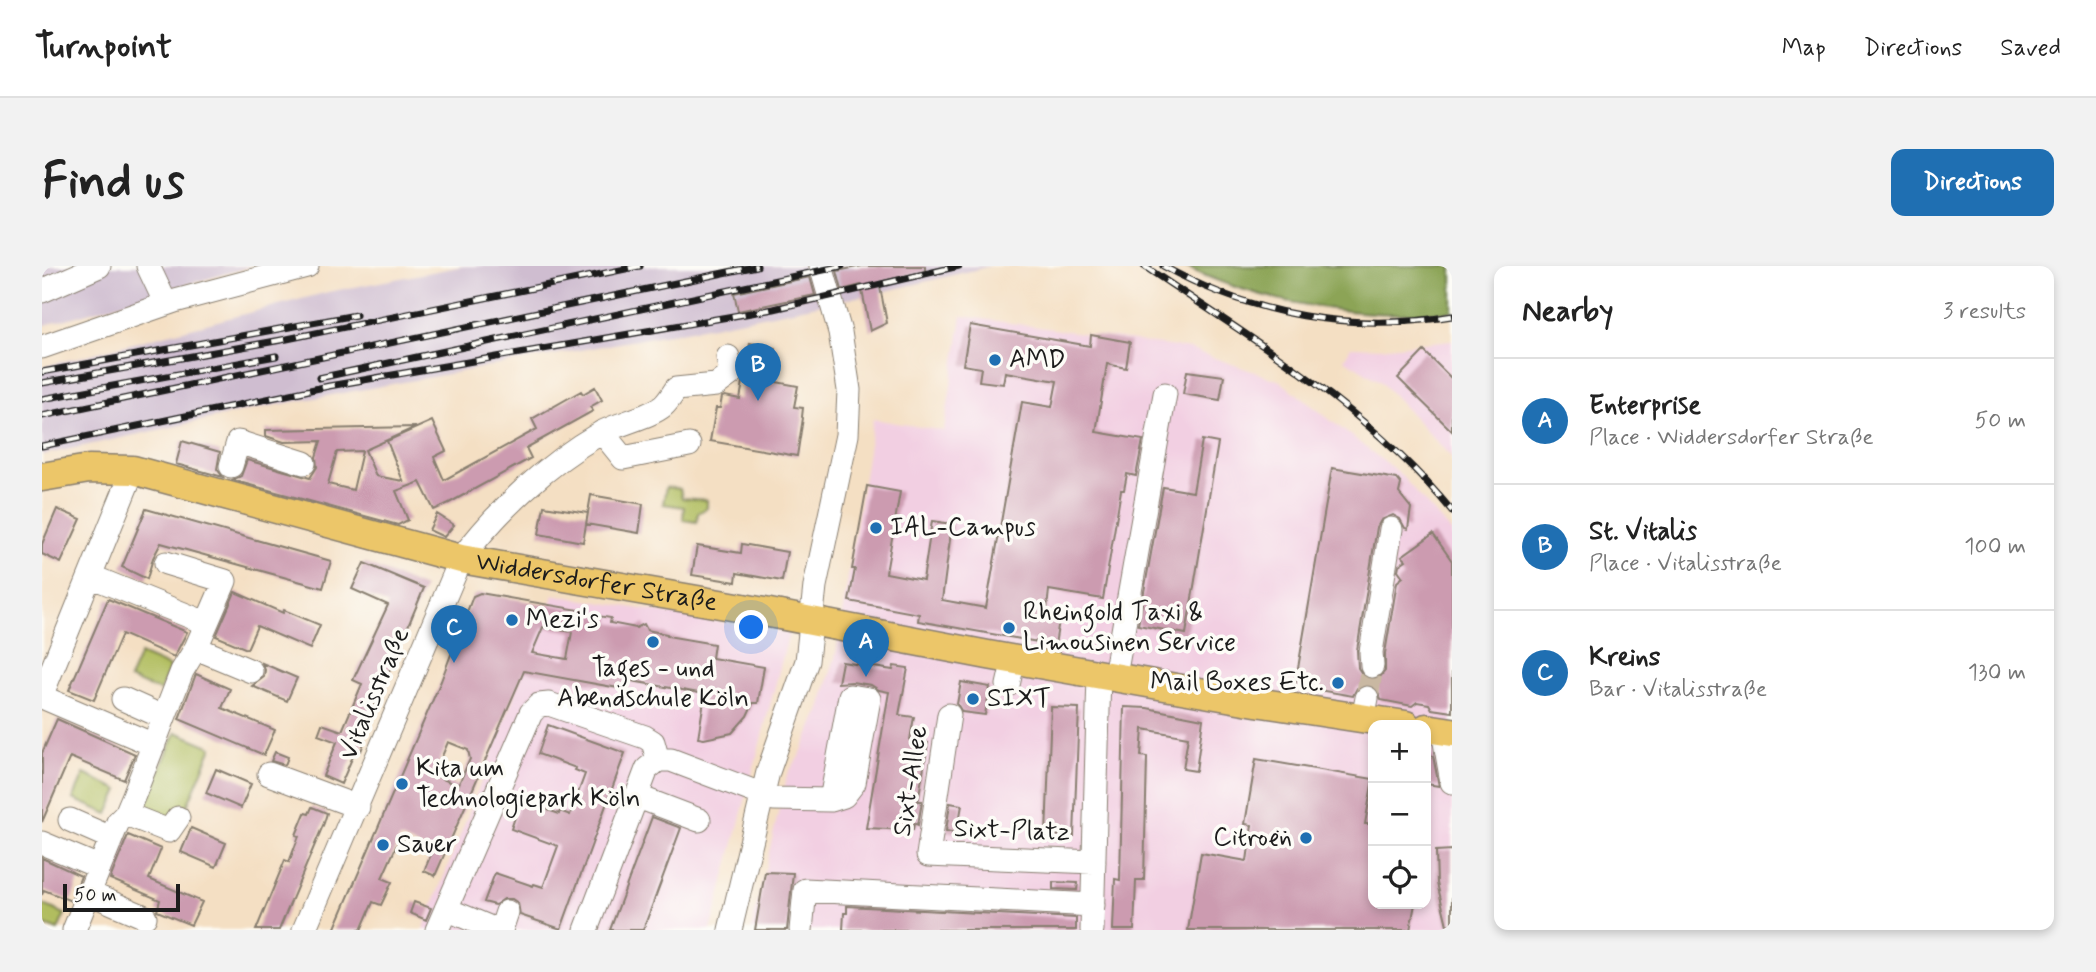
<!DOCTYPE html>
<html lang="en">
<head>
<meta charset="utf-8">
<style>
	body { margin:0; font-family:Mynerve,sans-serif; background:#f2f2f2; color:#222 }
	.controls { position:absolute; right:21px; bottom:21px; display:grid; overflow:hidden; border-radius:14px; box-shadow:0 4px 10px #0003 }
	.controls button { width:63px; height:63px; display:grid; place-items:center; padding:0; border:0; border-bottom:2px solid #e0e0e0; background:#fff; color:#222; font:35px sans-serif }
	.scale { position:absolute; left:21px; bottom:18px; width:117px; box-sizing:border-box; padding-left:7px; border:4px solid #1c1c1c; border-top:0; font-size:19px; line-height:24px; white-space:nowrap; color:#1c1c1c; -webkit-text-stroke:5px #fdfcf7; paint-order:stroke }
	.you { position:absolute; left:710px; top:362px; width:24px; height:24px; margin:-18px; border:5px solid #fff; border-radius:50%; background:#1a73e8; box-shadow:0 0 0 10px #1a73e833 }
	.badge { display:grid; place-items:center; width:46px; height:46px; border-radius:50%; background:#1f6fb2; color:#fff; font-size:23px; font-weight:700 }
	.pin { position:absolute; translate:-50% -58px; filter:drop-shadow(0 2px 4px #0008) }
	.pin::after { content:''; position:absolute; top:37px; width:24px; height:21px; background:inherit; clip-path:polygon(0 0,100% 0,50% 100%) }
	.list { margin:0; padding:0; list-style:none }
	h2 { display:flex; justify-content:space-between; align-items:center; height:91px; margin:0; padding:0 28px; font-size:30px }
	h2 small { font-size:23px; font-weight:400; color:#767676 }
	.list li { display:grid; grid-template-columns:46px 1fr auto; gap:21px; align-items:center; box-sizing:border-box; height:126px; padding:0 28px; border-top:2px solid #e0e0e0 }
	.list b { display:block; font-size:26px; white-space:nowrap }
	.list p { margin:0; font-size:23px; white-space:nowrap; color:#767676 }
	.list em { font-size:23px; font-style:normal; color:#767676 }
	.icon { flex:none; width:38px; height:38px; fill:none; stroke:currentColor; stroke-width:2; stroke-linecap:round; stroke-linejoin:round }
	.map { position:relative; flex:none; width:1410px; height:664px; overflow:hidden; border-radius:14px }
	header { display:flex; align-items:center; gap:42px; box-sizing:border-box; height:98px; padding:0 35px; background:#fff; border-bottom:2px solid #e0e0e0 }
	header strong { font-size:33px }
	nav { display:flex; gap:38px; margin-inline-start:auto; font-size:24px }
	.intro { display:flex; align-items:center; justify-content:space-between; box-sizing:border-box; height:168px; padding:0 42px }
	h1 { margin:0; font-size:49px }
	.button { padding:18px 32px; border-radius:14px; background:#1f6fb2; color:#fff; font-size:24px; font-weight:700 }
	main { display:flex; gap:42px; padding:0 42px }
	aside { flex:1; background:#fff; border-radius:14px; box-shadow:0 4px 10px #0003 }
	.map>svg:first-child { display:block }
</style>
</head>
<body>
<header>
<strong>Turnpoint</strong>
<nav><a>Map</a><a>Directions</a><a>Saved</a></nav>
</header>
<div class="intro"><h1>Find us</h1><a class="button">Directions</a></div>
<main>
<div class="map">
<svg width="1410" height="664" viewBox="0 0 1410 664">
	<rect width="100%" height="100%" fill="#fdfcf7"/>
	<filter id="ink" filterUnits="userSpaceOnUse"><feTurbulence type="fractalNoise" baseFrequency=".0143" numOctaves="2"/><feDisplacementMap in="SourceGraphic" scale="14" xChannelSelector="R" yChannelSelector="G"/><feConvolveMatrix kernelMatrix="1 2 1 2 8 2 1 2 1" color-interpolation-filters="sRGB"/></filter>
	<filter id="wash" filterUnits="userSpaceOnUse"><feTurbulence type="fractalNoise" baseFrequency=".00686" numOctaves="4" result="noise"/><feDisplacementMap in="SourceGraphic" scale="28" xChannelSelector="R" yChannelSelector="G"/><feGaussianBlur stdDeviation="1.57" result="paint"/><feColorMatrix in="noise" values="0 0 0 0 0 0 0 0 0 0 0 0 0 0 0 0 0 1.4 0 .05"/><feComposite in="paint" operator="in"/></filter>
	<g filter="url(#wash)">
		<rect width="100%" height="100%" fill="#f4dfc3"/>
		<path fill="#f2cfe2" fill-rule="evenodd" d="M920,50L1147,83L1238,115L1358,208L1410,267V664H709L745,509L758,489L777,446L794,388L831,153L902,165ZM1331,459H1384V638H1331Z
			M1410,74V192L1339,116L1302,93L1309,81L1338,82Z
			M512,329L747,367L669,664H381Z"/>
		<path fill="#cfbdd0" d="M0,0H210L0,60Z
			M421,0H949L840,26L676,59L213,143L0,189V101L286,26Z"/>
		<path fill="#b1bd5f" stroke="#666c3e" stroke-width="2" d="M624,221L638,223L640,232L665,234V242L656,247L655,256L641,254L642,241L621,238Z
			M98,388L128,401L118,425L87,413Z
			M134,466L170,481L141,550L125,554L100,545Z
			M42,508L77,524L66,548L31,533Z
			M0,638L23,648L16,664L0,658Z"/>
		<path fill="#8ca456" stroke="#546039" stroke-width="2" d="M1142,0H1410V45C1325,55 1219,38 1142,0Z"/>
		<g id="blocks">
			<path fill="#cc9bb0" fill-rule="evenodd" d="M820,0H883V5L837,16L845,57L828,65L819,19L800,24L795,5Z
				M768,11L773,29L696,45L692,27Z
				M928,59L1048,80L1049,69L1088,76L1084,102L1065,98L1054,166L1101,174L1094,210L1085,208L1082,224H1079L1061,333L1007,324L1004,352L1017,354L1013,379L876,355L877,348L807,335L813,303H810L825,220L858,226L844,307L881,314L890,255L910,258L900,334L944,342L980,136L1010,141L1015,115L963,106L961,118L937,115L939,102L921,99Z
				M708,77L734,82L732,94L737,101L734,116L756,120L752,141L761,142L760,151L761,152L755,190L668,175L674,142H678L680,131L683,130L698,133Z
				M1382,85L1410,113V165L1356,112Z
				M1145,105L1182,110L1178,134L1141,128Z
				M553,121L560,134L548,141L551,145L484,182L489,192L407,237L392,244L378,216L354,225L366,254L356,259L190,214L199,210L205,194L268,212L275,201L274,191L279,175L242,176L224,170V164L374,161L323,184L334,210L361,215L345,175L390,155L404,185L392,191L402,214L495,163L490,153L539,125L541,128ZM320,185L311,224L286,218L295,186Z
				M1160,174L1176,177L1144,368L1096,359L1121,221L1151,226Z
				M140,175L178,186L175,203L181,211L134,198Z
				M1290,202L1355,213L1359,218L1357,227L1369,242L1366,263L1363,262L1358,253L1351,249L1339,254L1335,261L1315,384L1316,402L1323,412L1332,414L1338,411L1343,405V387L1355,316L1361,311L1356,304L1357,299L1364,294L1360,290L1391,268L1410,295V446L1390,443L1387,438L1375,436L1370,440L1339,434L1335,422L1327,418L1315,422L1311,430L1253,420Z
				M549,229L601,238L597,267L544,258Z
				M502,240L546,247L541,276L497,268Z
				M15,243L39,253L19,297L0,288V278Z
				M104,243L289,295L281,322L119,277L111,292L105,313L80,301Z
				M395,248L412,259L402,271L387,264Z
				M700,278L745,286L740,315L695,307L694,316L650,309L655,280L699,287Z
				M322,297L382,322L319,473L323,474L319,485L314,483L299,518L281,510L295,476L276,469L280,458L300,465L320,418L311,414L346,339L310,323Z
				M193,326L241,347L242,344L278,359L268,383L215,360L205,383L174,370Z
				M438,327L543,345V348L569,352L568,357L594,362L602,358L605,364L625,368V370L672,378L670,392L722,401L716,437H711L705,450L690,467L662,473L656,472L663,428L584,414L582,423L482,405L393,610L382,605L390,586L358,572L340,612L350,616L339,639L331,636L319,664H292L399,415L431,330ZM501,361L530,366L525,393L490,387ZM406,476L426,484L428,493L416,520L392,509Z
				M66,333L145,366L132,391L80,368L52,434L27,424Z
				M800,396L851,404L852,400L866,402L857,449L872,451L868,474L886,477L876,535H880L876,559L872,557L871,564L824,562L847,426L837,424L829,419L810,416L796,417Z
				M220,397L255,412L245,435L210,420L222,411L223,404Z
				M154,408L188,423L180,442L233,464L222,489L137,453Z
				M919,416L948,421L943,449L920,446L915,438Z
				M1009,441L1037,442L1032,570L1004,569Z
				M1082,441L1105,442L1161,453L1154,505L1141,503L1146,471L1101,463L1099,490L1105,491L1102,614H1094L1092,664H1071L1073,613L1078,614Z
				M15,453L93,488L82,514L28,491L0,556V487Z
				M506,459L583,487L519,663L478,649L476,637L470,633H462L453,639L442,636L453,607L491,620L492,618L501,621L516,580L469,563L479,534L517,548L518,545L528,549L543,508L533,504L534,502L496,488Z
				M233,486L246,491L243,499L229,495Z
				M1384,489L1391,490L1397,520L1384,518Z
				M1214,493L1331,513L1323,558H1331V638H1373L1368,664H1146L1159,587L1205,595L1210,559L1203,558Z
				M174,503L209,518L199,542L164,527Z
				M908,537L920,539L915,567L904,565Z
				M270,541L285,547L282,557L237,664H214L243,594L247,596L257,570L254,569L263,547L267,548Z
				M610,551L639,562L601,664H568Z
				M149,562L184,577L174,601L139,586Z
				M86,569L119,583L107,613L160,636L149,659L115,645L118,634L68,613Z
				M1410,584V658L1405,659L1395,617L1394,585Z
				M0,592L39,610L29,635L2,624L0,629Z
				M723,606L751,607L745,664H713Z
				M1011,616L1036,617L1035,624L1011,623Z
				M372,636L389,642L384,654L368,647Z
				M805,640L1034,652V664H801L802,647H805Z"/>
		</g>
	</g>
	<g filter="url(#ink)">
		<use href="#blocks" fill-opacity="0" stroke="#887e70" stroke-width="2"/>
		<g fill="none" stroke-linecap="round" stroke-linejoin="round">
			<path stroke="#c9b8a2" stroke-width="23" stroke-dasharray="23 11" stroke-linecap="butt" d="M1325,432L1330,400"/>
			<defs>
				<path id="minor" d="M106,0L124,38
					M0,25L57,0
					M0,81L133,35L265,0
					M560,166L581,192L647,179
					M189,200L196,176L262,197
					M48,310L164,357
					M154,382L209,405
					M1330,400L1329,386L1349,263
					M1073,410L1123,128
					M966,419L972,393
					M0,428L91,204
					M0,431L112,479
					M81,433L121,451
					M907,449L886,589L1052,596
					M1321,453L1325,432
					M1401,465L1410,516
					M227,508L316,541
					M594,530L657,554
					M84,548L127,565L136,552
					M28,554L69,572
					M0,577L57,601
					M47,627L103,651
					M404,643L454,664
					M32,664L76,556L84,548L92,529L140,405L154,382L183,315L124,297
					M262,664L419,293C455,245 505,198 557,168C574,158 608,151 621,140C626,136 630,129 634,123L674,119L689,108L686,91
					M395,664L489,447L497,439L507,438L603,471L611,476L616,494
					M459,664L465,646
					M544,664L605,503L616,494H629L732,533L789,534L802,530L812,517L827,433L808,430L789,534
					M688,664L726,506L765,395L773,320L805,169L807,124L798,66L779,0
					M759,664L763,624L1051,639
					M1050,664L1057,408"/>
				<g id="major">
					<path id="s1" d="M0,211L47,203L91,204L419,293L701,342L946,389L1214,436L1364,459"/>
					<path d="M1384,462L1410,466"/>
				</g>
			</defs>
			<use href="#minor" stroke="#887e70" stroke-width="25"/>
			<use href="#major" stroke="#887e70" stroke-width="31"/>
			<use href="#minor" stroke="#fff" stroke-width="23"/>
			<use href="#major" stroke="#ecc669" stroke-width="28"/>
			<defs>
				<path id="rail" d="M1102,0C1211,74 1326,142 1410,245
					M1121,0C1209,49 1311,67 1410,50
					M0,106L314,49
					M277,112L800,0
					M0,117L245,73L598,0
					M0,133L234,90
					M0,150L715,0
					M0,180L287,120L732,43L917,0"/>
			</defs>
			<use href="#rail" stroke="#1c1c1c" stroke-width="7"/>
			<use href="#rail" stroke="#fdfcf7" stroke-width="4.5" stroke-dasharray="13" stroke-linecap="butt"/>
		</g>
	</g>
	<g fill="#1f6fb2" stroke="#fdfcf7" stroke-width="2.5">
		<circle cx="953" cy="94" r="7"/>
		<circle cx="834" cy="262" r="7"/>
		<circle cx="470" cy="354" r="7"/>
		<circle cx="967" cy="362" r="7"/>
		<circle cx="611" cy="376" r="7"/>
		<circle cx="1296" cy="417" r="7"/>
		<circle cx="931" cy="433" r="7"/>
		<circle cx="360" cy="518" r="7"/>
		<circle cx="1264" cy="572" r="7"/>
		<circle cx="341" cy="579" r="7"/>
	</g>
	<g text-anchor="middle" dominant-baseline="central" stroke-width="7" stroke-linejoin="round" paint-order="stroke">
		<g font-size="26" fill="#1c1c1c" stroke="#fdfcf7" text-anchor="start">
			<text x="967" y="94">AMD</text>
			<text x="848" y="262">IAL-Campus</text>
			<text x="981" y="347">Rheingold Taxi &amp;<tspan x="981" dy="30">Limousinen Service</tspan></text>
			<text x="484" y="354">Mezi's</text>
			<text x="611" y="403" text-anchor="middle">Tages - und<tspan x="611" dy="30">Abendschule Köln</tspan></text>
			<text x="1282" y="417" text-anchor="end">Mail Boxes Etc.</text>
			<text x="945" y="433">SIXT</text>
			<text x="374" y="503">Kita um<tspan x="374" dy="30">Technologiepark Köln</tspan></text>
			<text x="1250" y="572" text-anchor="end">Citroën</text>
			<text x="355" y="579">Sauer</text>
		</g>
		<g font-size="26" fill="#1c1c1c" stroke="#fdfcf7">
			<text stroke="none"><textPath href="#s1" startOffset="569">Widdersdorfer Straße</textPath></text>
			<text transform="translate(333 428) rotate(-67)">Vitalisstraße</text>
			<text transform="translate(869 515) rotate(-81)">Sixt-Allee</text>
			<text transform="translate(970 565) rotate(2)">Sixt-Platz</text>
		</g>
	</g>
</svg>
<div class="controls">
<button>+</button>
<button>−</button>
<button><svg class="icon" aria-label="locate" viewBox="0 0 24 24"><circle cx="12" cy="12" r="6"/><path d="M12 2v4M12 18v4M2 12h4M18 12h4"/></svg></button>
</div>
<div class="scale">50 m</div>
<div class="you"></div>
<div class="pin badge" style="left:824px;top:411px">A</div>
<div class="pin badge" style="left:716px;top:135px">B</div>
<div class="pin badge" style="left:412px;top:397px">C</div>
</div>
<aside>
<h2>Nearby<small>3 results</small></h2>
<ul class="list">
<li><span class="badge">A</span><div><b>Enterprise</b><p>Place · Widdersdorfer Straße</p></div><em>50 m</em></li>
<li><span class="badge">B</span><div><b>St. Vitalis</b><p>Place · Vitalisstraße</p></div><em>100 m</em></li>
<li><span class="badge">C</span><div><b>Kreins</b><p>Bar · Vitalisstraße</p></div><em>130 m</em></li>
</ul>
</aside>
</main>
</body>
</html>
